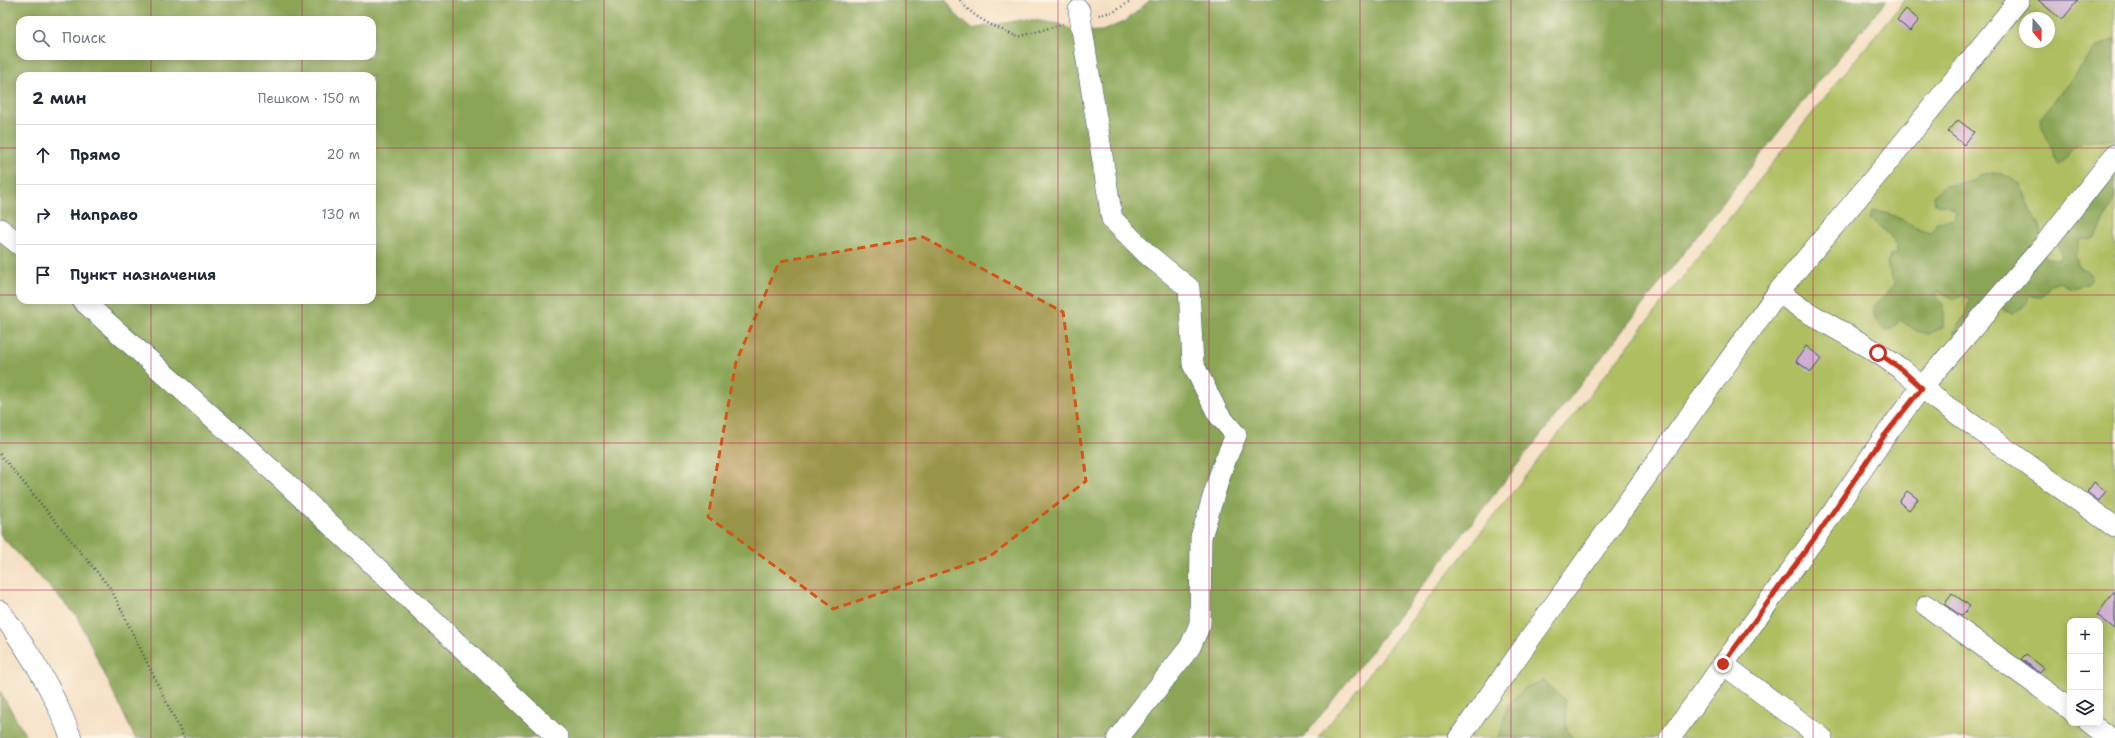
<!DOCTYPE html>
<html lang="ru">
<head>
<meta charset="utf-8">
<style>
	body { margin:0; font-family:"Shantell Sans",sans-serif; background:#f2f2f3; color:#1f2937 }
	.controls { position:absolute; right:12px; bottom:12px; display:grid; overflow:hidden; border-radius:8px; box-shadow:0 2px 10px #0003 }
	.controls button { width:36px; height:36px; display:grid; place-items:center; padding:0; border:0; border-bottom:1px solid #e0e1e3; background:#fff; color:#1f2937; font:20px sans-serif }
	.compass { position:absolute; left:2019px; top:12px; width:36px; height:36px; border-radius:50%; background:#fff; box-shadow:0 2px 10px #0003; rotate:160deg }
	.stop { position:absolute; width:12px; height:12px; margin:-9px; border:3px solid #c8321e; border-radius:50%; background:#fff }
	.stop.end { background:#c8321e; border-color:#fff; box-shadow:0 1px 4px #0008 }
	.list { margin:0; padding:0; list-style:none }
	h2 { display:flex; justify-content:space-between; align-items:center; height:52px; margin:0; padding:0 16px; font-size:17px }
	h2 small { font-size:13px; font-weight:400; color:#747a83 }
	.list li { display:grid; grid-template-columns:26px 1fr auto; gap:12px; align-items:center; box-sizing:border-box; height:60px; padding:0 16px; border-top:1px solid #e0e1e3 }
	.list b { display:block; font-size:15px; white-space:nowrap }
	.list em { font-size:13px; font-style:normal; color:#747a83 }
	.icon { flex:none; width:22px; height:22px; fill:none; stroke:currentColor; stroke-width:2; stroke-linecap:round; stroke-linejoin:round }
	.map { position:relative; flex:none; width:2115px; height:738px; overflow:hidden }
	.search { position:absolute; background:#fff; box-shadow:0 2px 10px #0003; left:16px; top:16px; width:360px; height:44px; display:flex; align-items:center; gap:10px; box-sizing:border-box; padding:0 14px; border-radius:12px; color:#747a83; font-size:15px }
	.panel { position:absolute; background:#fff; box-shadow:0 2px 10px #0003; left:16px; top:72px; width:360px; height:232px; border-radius:12px }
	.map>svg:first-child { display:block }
</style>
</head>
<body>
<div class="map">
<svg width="2115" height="738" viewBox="0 0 2115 738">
	<rect width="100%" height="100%" fill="#fcf5e5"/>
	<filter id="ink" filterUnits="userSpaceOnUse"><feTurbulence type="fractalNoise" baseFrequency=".025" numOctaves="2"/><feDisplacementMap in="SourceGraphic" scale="8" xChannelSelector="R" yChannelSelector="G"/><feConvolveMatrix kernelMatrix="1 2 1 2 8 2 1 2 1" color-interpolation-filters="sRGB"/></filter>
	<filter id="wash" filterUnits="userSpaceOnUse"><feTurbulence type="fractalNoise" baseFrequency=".012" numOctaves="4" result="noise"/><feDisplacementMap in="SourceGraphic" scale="16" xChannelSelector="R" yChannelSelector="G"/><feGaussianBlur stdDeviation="0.9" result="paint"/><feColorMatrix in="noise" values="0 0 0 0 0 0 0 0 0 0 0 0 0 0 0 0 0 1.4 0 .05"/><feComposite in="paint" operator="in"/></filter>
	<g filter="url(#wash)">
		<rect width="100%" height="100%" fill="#f5dfc2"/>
		<path fill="#afbe60" stroke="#65765f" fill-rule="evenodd" d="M1905,0H2115V738H1318L1837,82ZM2025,18H2049V42H2025ZM2070,621H2100V723H2070Z"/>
		<path fill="#8ba556" stroke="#536a5a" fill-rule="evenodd" d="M0,0H946L955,14L972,29L1027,19L1059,24L1077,32L1102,31L1126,21L1150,0H1887L1806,97L1303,738H135L77,616L0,535ZM20,20H372V56H20ZM20,76H372V300H20Z
			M2115,39V139C2102,142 2084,138 2073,148C2067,154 2067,160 2059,165C2053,157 2054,152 2050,144C2046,135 2042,129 2040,119L2097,47Z
			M2115,163V197L2094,239L2081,238L2075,256L2079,268L2086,270L2092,277L2087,284L2072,288L2060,282L2050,285L2042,297L2029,296L2026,305L2012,314L2004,311L2000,305L1956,341L1954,332L1965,315L1970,299L1962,295L1955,299L1937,291L1935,294L1943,305V327L1929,334L1917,331L1900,320L1892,329H1884L1876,321L1872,307L1895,285L1887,264L1891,255L1897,253C1897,238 1881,226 1869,219L1872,212C1895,210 1911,229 1932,232L1937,222L1954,219L1956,211L1948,205L1935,204L1933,196L1945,186L1974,181L1979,175L1995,172L2009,177L2021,185L2026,201L2041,230L2045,258L2059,259L2062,255L2056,242Z
			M1543,681L1565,700L1567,731L1573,738H1499L1508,704L1527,687Z
			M0,691L27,738H0Z"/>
		<g id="blocks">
			<path fill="#ceaed2" d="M2038,0H2078L2062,20Z
				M1906,9L1919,20L1910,31L1897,20Z
				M1958,120L1974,132L1964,145L1948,132Z
				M1806,346L1822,358L1811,372L1796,361Z
				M2094,482L2106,491L2099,501L2087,492Z
				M1907,491L1918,499L1909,510L1899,502Z
				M2115,590V629L2097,615Z
				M1952,593L1970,606L1962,616L1944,604Z
				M2026,654L2044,668L2040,673L2021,659Z"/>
		</g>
	</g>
	<g filter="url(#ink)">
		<use href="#blocks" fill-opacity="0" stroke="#3c496d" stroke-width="1"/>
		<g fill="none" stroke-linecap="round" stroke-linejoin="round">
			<defs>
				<path id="minor" d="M1079,10L1112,219L1147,254L1189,288L1193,364L1218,414L1236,435L1222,468L1201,537L1200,624L1190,647L1118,738
					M0,229L20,245
					M1778,292L1802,309L1878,353L1901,369L1935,398L2115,527
					M82,300L283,480L558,738
					M1927,606L2070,709
					M0,611C29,651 54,691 71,738
					M1723,664L1822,738
					M2089,723L2110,738
					M1459,738L1778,292L1882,169L2019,0
					M1670,738L1822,528L1885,436L1921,388L2044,245L2115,155"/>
			</defs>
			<use href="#minor" stroke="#3c496d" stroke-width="22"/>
			<path stroke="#3c496d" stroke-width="2.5" stroke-dasharray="1 3" stroke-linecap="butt" d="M960,0C973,19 998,28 1018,37L1063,24
				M1099,15L1115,11L1132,0
				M0,454L111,589L184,738"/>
			<use href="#minor" stroke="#fff" stroke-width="21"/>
		</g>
	</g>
	<g fill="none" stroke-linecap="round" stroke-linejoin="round" filter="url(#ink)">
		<path stroke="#c8321e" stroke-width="5" d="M1723,664L1822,528L1884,436L1922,388L1901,369L1878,353"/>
	</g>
	<path fill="#d45514" fill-opacity="0.2" stroke="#d45514" stroke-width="3" stroke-dasharray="8 5" stroke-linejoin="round" d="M923,237L1063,312L1086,481L989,557L833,609L708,517L736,362L779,262Z"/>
	<path fill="none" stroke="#c2185b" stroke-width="1" stroke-opacity="0.55" d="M151,0V20M302,0V20M453,0V738M604,0V738M755,0V738M906,0V738M1058,0V738M1209,0V738M1360,0V738M1511,0V738M1662,0V738M1813,0V738M1964,0V738M151,56V76M302,56V76M0,148H20M372,148H2115M0,295H20M372,295H2115M151,300V738M302,300V738M0,443H2115M0,590H2115"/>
</svg>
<div class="controls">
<button>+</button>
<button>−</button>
<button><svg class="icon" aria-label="layers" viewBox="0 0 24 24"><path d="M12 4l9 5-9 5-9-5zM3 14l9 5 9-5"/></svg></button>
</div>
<svg class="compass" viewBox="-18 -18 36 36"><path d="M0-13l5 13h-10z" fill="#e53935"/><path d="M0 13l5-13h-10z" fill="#747a83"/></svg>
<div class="stop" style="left:1878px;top:353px"></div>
<div class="stop end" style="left:1723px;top:664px"></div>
<div class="search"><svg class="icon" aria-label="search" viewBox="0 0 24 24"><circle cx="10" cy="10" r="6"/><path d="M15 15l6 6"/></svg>Поиск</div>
<section class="panel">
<h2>2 мин<small>Пешком · 150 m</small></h2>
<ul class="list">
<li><svg class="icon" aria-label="ahead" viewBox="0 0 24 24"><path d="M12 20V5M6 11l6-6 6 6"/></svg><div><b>Прямо</b></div><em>20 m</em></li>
<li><svg class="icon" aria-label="right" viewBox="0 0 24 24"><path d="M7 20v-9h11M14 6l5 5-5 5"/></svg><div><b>Направо</b></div><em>130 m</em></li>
<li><svg class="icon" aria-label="arrive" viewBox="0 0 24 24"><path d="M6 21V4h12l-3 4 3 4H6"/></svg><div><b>Пункт назначения</b></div></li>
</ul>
</section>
</div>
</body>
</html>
